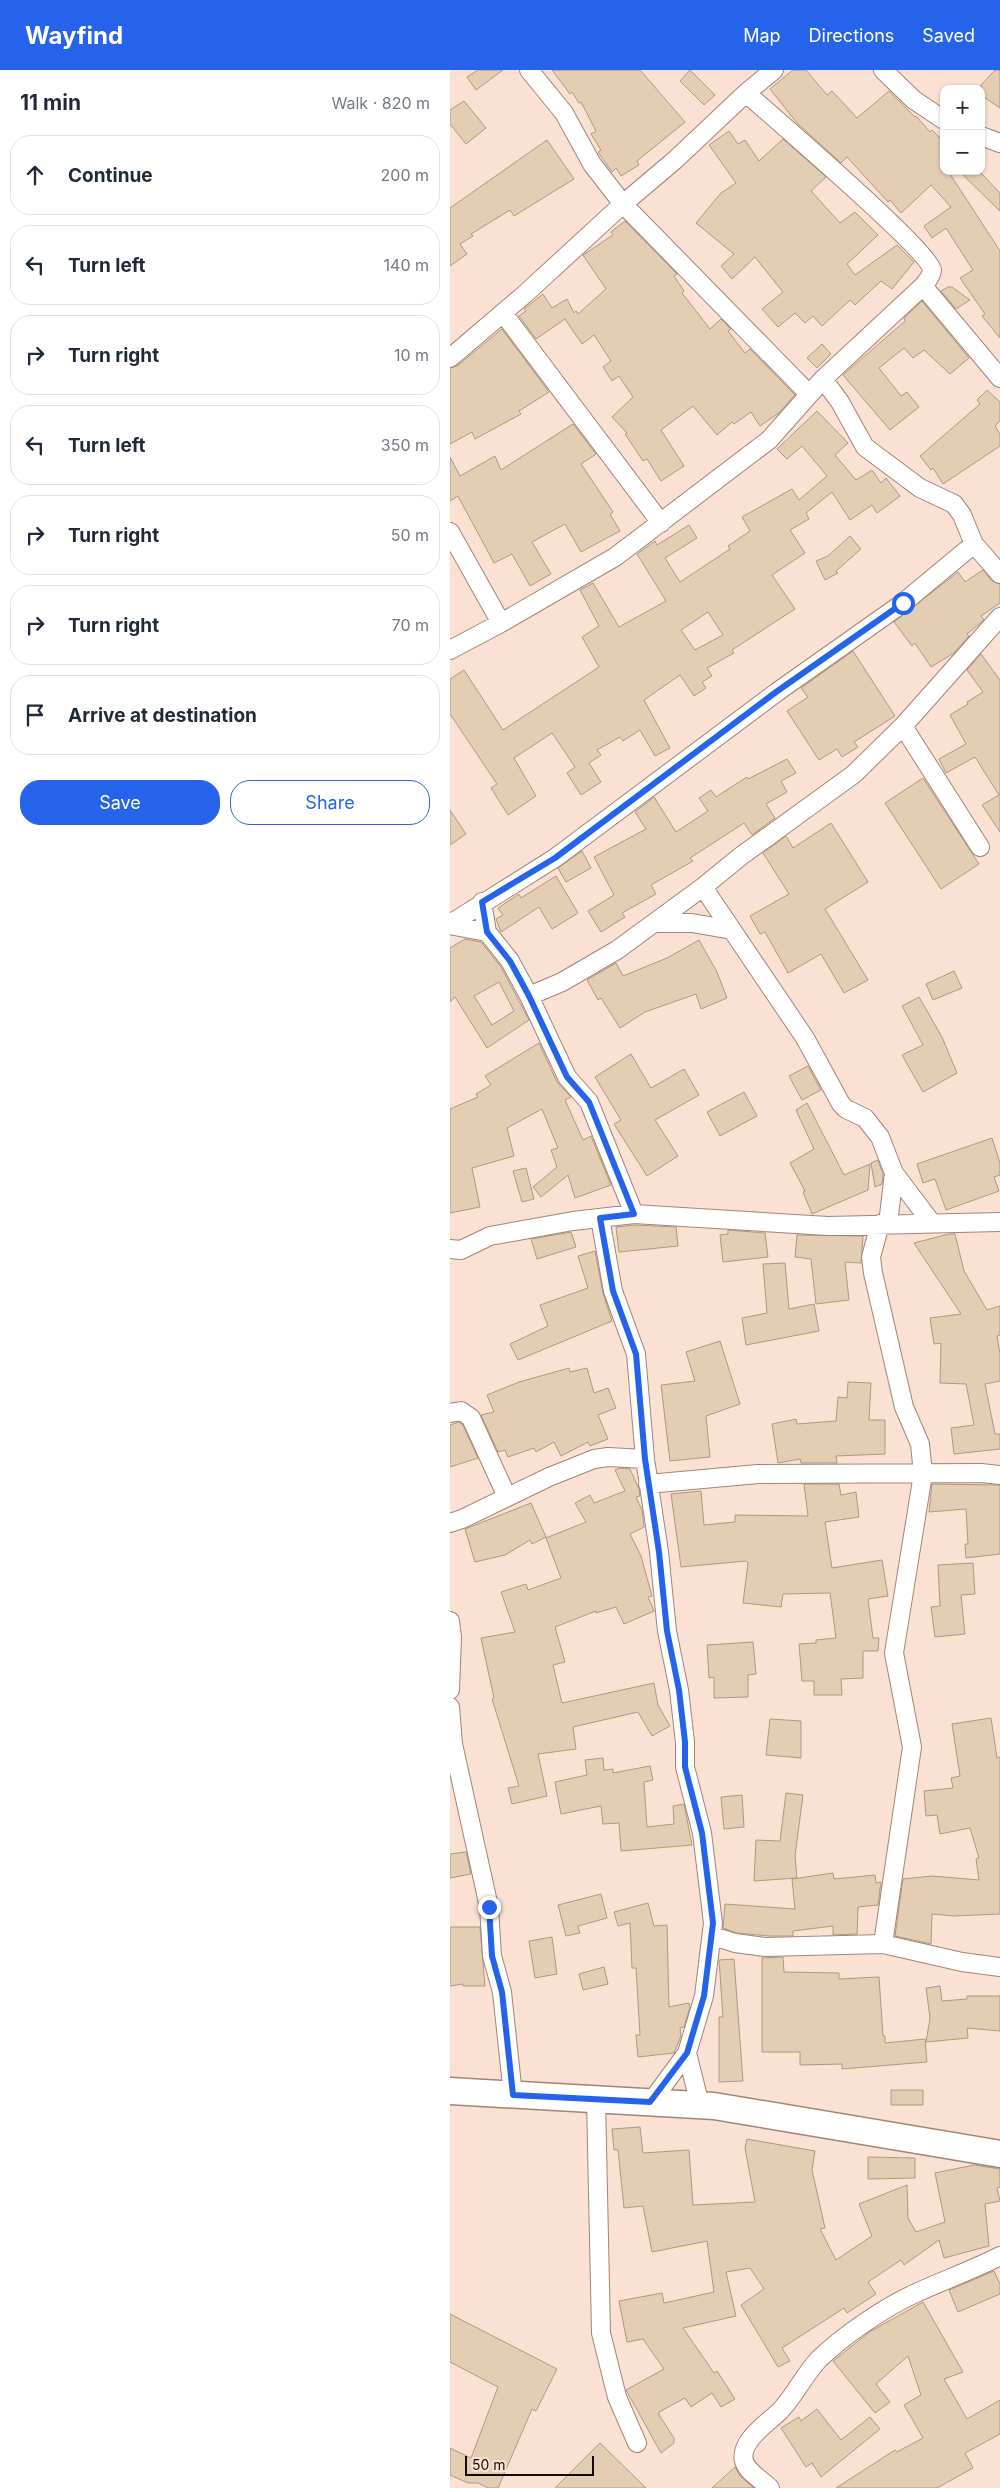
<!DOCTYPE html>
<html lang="en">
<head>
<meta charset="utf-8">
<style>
	body { margin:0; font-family:Inter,sans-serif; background:#f2f2f3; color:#1f2937 }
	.controls { position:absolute; right:15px; top:15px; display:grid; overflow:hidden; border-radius:10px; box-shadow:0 1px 4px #0004 }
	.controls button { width:45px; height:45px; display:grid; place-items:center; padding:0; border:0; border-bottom:1px solid #e0e1e3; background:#fff; color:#1f2937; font:25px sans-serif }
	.scale { position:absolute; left:15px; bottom:12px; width:129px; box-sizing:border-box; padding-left:5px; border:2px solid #160c07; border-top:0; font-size:14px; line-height:18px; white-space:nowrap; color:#160c07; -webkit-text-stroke:4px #fbe1d4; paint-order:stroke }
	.stop { position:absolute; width:15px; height:15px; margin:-11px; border:4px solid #2563eb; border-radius:50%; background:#fff }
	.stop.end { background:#2563eb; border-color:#fff; box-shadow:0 1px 5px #0008 }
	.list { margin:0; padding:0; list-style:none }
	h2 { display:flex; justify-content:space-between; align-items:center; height:65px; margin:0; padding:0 20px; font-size:21px }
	h2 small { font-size:16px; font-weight:400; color:#747a83 }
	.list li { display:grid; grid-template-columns:32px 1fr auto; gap:15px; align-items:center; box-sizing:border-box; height:80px; margin:0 10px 10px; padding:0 10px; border:1px solid #e0e1e3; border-radius:20px }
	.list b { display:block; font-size:19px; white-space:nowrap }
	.list em { font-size:16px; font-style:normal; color:#747a83 }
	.actions { display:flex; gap:10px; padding:15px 20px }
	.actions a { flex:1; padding:11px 0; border:1px solid #2563eb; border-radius:20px; text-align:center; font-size:18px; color:#2563eb }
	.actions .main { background:#2563eb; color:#fff }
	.icon { flex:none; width:28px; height:28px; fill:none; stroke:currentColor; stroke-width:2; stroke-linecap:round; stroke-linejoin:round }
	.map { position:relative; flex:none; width:550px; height:2418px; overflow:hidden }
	header { display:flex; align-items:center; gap:30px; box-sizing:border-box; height:70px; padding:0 25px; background:#2563eb; color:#fff }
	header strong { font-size:24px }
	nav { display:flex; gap:28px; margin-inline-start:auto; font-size:18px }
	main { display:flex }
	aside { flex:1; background:#fff }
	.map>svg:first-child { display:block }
</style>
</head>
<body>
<header>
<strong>Wayfind</strong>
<nav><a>Map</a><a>Directions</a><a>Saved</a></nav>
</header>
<main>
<aside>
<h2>11 min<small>Walk · 820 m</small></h2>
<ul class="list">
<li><svg class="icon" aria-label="ahead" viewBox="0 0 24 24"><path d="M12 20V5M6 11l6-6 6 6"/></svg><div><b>Continue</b></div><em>200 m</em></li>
<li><svg class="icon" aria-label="left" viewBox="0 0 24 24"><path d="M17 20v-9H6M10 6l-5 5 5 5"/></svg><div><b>Turn left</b></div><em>140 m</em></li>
<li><svg class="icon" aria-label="right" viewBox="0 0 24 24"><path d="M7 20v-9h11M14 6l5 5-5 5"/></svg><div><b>Turn right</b></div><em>10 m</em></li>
<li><svg class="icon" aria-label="left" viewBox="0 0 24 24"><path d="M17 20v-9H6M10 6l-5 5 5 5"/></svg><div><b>Turn left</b></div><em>350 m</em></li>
<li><svg class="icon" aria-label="right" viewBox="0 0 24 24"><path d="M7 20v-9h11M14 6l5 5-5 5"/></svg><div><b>Turn right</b></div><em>50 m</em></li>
<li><svg class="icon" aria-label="right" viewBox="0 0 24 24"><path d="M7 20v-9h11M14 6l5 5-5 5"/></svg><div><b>Turn right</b></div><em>70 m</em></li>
<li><svg class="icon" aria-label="arrive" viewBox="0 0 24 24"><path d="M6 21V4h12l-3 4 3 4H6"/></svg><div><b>Arrive at destination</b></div></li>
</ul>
<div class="actions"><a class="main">Save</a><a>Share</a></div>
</aside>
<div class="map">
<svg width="550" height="2418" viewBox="0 0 550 2418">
	<rect width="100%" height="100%" fill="#fbe1d4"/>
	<path fill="#e3cdb3" stroke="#ac987f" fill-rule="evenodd" d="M28,0H53L26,20L17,7Z
		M102,0H190L235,52L187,91L189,95L171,106L166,98L162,102L148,82L151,80L141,64L146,61L131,32L129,33L122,22L120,24Z
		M240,0L265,25L254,35L230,11Z
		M343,0H356L377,25L382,21L407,48L439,21L465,47L466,46L480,62L482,60L494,72V101H498L550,181V268L532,246L535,244L510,208L523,200L496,158L482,168L474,156L501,137L481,115L451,143L440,130L438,132L397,87L391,93L347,53L320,19Z
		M545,0H550V38L531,25V15Z
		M14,31L36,58L16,74L0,54V40Z
		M279,61L288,74L295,70L309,91L333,69L376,107L361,121L390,153L405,142L428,165L397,194L405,205L447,175L464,192L442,219L431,211L405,235L400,230L372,256L363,246L355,253L345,243L328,257L312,239L333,222L305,187L282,209L271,196L284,184L246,153L271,123L286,113L259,75Z
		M97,70L124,109L64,146L60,140L21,164L23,166L10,174L17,184L0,196V138Z
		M509,101H529L550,123V141Z
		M175,151L227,204L224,206L234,221L232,223L260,259L271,249L281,259L278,261L295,283L300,279L345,325L329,343L310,356L301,342L284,354L282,352L267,365L243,336L211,360L234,396L211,411L197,389L193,391L175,364L177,363L162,347L183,327L169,306L162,311L153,297L161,291L144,265L132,274L115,249L86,269L69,246L76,241L74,239L93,224L102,238L117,229L124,243L126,241L128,244L156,219L133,185L163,165L161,162Z
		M498,217H502L520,230L506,239L491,221Z
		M472,231L519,288L500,304L474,280L463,288L454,278L429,298L451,326L457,322L469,337L440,360L393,305L455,251L454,248Z
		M52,259L99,322L69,341L71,344L25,369L22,362L0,374V298L7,296Z
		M372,274L381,284L367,298L357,288Z
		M537,320L550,332V351L545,356L550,364V376L493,414L483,398L481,400L470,386L530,334L527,330Z
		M367,341L398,373L385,385L406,410L422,400L431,413L436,408L450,426L427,443L422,435L400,450L382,422L356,443L359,449L340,460L355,483L322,505L345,539L282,580L284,583L257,598L262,606L252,612L256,618L244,626L230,605L194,630L220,678L205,686L190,660L173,671L170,667L147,680L151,685L139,693L151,712L131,725L117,703L125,697L102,663L64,688L86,726L58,745L41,718L47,714L0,644V609L14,600L53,660L149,597L132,567L149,556L130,520L143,513L169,557L216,531L187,484L205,471L207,475L239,455L247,468L215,488L230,512L280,479L278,476L300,461L292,447L342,419L349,430L377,406L352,376L337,389L327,379ZM258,542L273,565L245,580L231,560Z
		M123,354L146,384L131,394L163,442L160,444L170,461L131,482L115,454L82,472L101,504L80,516L62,484L44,493L8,426L0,431V387L10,406L45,386L51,400Z
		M400,466L411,479L386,501L388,503L375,510L366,491L378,486Z
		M533,500L542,511L550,514V533L531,546L534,550L517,564L519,566L504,583L481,597L465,573L462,576L444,552L508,502L515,512Z
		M403,581L445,646L404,672L408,677L392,687L387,679L369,690L337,641L358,627L351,618Z
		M531,584L550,610V762L532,735L549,725L525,687L496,703L489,689L516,674L500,645L518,634L517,632L533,622L517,600Z
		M337,689L346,703L331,711L337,722L316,734L325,748L302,765L294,753L240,788L243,791L201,815L206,824L172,843L175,847L151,862L138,841L164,825L144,787L196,759L185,742L204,727L226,762L258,741L249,728L261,720L266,727L297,707L298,709Z
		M473,708L529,794L491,819L435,733Z
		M0,740L16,764L0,775Z
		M381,753L418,812L375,839L418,910L394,923L371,884L338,903L315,862L310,864L300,846L339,824L313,783L336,766L343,778Z
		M132,781L141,798L116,812L108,798Z
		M106,806L128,843L102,859L89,837L51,862L46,849L53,845L48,838L69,824L71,828Z
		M15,869L31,872L51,897L79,950L37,978L5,927L0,932V878ZM49,912L64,941L42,955L24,926Z
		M249,870L267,902L277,928L251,939L246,924L195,942L170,958L151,928L148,930L137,910L166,893L173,906L217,888Z
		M504,901L512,918L483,930L476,914Z
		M469,927L492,967L507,1003L473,1022L452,985L473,975L452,936Z
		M89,973L107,1012L121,1027L115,1030L133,1070L141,1066L161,1115L125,1128L118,1105L91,1127L83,1117L107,1097L101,1080L108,1078L92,1039L57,1058L64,1086L22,1098L30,1137L0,1143V1039L28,1027L26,1024L41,1015L35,1006Z
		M181,984L201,1018L234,999L249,1025L205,1050L228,1086L197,1106L164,1054L171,1050L145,1007Z
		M358,996L371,1020L352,1030L339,1006Z
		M294,1022L307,1046L270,1066L257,1042Z
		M357,1033L394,1105L420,1094L418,1120L362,1144L353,1122L355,1121L340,1093L364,1079L346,1040Z
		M542,1068L550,1093V1105L544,1107L549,1121L496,1140L485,1109L473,1113L467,1094Z
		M428,1090L433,1104L432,1114L425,1117L421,1093Z
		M76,1098L84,1129L72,1132L63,1101Z
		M184,1155L226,1157L228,1176L169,1182L166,1157Z
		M278,1160L315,1163L318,1187L273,1192L270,1165L278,1164Z
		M121,1162L126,1177L87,1189L81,1169Z
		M499,1164H505L514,1201L537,1240L550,1236V1265L547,1266L550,1284V1311L535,1314L545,1364H550V1379L504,1384L501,1358L524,1355L516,1314L490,1313L491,1273L484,1274L480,1248L511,1244L464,1173Z
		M347,1165L413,1166L411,1193L395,1192L399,1230L366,1234L361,1189L345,1187Z
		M145,1181L153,1223L162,1251L68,1290L60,1274L98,1256L90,1235L138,1218L128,1186Z
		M335,1193L339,1239L364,1234L369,1261L296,1275L292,1248L317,1243L313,1194Z
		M270,1271L290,1334L256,1346L260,1387L220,1391L211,1315L245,1311L236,1282Z
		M119,1298L120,1302L137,1298L144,1323L158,1318L166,1338L148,1345L158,1369L140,1376L138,1372L111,1386L104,1372L86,1382L84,1378L58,1387L55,1380L48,1382L31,1345L44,1342L37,1325L69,1312Z
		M398,1312L421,1313L419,1350H435V1384L386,1386L387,1393H351L350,1389L328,1393L322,1354L346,1349L347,1354L386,1351L388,1327L397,1328Z
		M9,1352L13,1355L28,1388L0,1397V1355Z
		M170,1398L180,1399L189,1419L190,1426L186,1427L192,1440L194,1457L180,1464L191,1486L202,1526L198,1527L204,1541L174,1554L166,1537L146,1543V1541L105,1557L115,1592L103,1595L112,1633L204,1613L208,1635L220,1656L202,1666L188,1642L123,1657L126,1679L88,1684L97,1726L62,1734L58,1718L69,1716L42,1629L44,1628L31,1568L65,1562L51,1522L76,1514L78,1520L111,1508L96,1468L136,1452L125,1433L140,1425L144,1433L175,1421L165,1400Z
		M354,1414H389L391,1425L406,1422L409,1447L375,1452L382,1498L432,1490L438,1526L418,1529L423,1568H429L428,1581H413V1608L391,1609L392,1625H364V1611H352L349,1574L366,1573V1570L386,1568L380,1523L333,1524L331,1537L293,1533L298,1493L296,1491L231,1497L221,1424L251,1421L254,1455L285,1452V1445L358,1446Z
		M482,1414L550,1415V1484L516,1488L515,1474H518L516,1439L479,1442Z
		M81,1433L96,1467L82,1474L80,1470L55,1485L25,1492L15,1459Z
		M523,1493L525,1524L511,1525L515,1564L485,1567L481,1537L490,1536L488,1495Z
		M303,1572L306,1604L298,1605V1627L264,1628V1607L259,1608L257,1575Z
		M541,1648L547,1688L550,1687V1844L503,1846L482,1844L481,1874L445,1866L453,1809L482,1806L529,1810L526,1789L529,1788L520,1758L490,1764L487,1745L476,1746L474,1721L503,1718L501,1708L510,1706L502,1654Z
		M320,1649L351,1651V1688L316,1685Z
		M153,1688L154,1700L163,1699V1703L200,1696L203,1710L194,1712L197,1757L224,1754L223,1736L234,1734L242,1775L171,1781L169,1753L153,1754L151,1736L111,1744L105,1712L137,1705L135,1690Z
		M336,1723L353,1725L345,1786L347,1808L304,1811L306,1770L330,1771Z
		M292,1725L294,1757L274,1759L271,1727Z
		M16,1782L21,1804L0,1808V1784Z
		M383,1803L384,1809L425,1805L426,1813L431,1812L428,1835L408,1837L407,1864L383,1865V1856L343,1861V1866H319L287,1863L273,1858L275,1834L345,1839L342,1809Z
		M151,1824L157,1848L128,1856L130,1863L116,1866L108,1835Z
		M198,1833L204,1856L217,1855L219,1937L239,1933L240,1937L234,1957L230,1958L231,1966L224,1983L188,1987L186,1965H190L186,1898H182L180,1853L168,1856L164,1842Z
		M0,1857H30L35,1916H13V1914L0,1916Z
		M102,1867L107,1904L85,1908L79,1871Z
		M333,1887L334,1902L389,1903V1909L429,1907L433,1966H435V1973L475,1969L477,1992L392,1999V1994L350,1995V1982H312V1888Z
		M284,1889L293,2011L269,2012V1947H273L269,1890Z
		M154,1897L158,1914L133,1920L129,1904Z
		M490,1916L492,1931L517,1929V1926H550V1961L517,1958L518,1968L476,1972L480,1948L476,1918Z
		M441,2020H473V2035H441Z
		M190,2057L193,2083L239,2080L243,2135L305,2132L295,2078L297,2069L365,2081L362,2100L375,2158L370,2159L386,2190L422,2166L409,2134L457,2115L458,2148L466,2162L495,2152L485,2103L524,2095L550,2099V2117L547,2118L550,2131L535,2134L539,2176L494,2188L489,2170L454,2195L451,2190L418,2212L426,2224L397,2243L394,2238L332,2278L340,2291L328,2297L291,2235L314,2219L300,2198L276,2202L286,2246L233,2258L264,2303L267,2301L285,2329L271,2337L262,2323L241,2337L235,2328L209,2342V2345L224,2368V2373L211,2383L176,2320L214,2299L193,2269L177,2272L169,2231L212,2223L214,2233L264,2222L257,2171L202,2182L193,2136L174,2138L168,2080H164L162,2059Z
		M418,2087L465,2088V2108L418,2109Z
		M544,2201L550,2214V2224L508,2242L499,2220Z
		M473,2232L513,2302L494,2309L517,2349L550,2330V2364L515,2383L523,2398L487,2418H386L445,2380L447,2382L473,2368L454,2335L471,2325L458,2286L426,2314L440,2332L425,2343L383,2291L421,2261Z
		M0,2244L107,2299L86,2341L82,2339L48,2418H38L28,2413H18L0,2405V2378L21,2388L48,2317L0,2292Z
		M367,2339L391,2370L420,2347L430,2359L371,2407L362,2393L356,2397L331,2358L349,2347L351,2351Z
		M150,2373L196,2418H105Z
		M285,2397L290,2406L304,2418H262Z"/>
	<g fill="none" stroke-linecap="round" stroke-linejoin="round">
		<defs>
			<path id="street" d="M79,0L114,43L142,94L173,134L359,324
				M433,0L464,30L494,50
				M531,66L550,73
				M473,216L550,308
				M53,243L211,453
				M0,288L75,224L173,134L225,90L296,23L324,0
				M373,309L390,332L415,377L470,418L504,434L512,445L524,474L550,504
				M0,462L51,553L0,580
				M51,553L165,487L319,370L373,309L473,216C476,212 482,206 482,200C479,181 321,45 296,23
				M453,656L530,777
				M253,817L355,968L391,1034L396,1039L415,1048L430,1067L444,1103L481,1152
				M32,832L37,862L60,891L79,926L112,912L167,880L253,817L291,786L404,704L453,656L550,547
				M204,853H242L282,860
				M0,854L105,788L327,622L453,533L524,474
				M0,855L37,862
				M79,926L117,1007L139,1032L184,1144
				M150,1148L163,1221L186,1284L195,1389L209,1482L217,1561L229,1620L235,1672V1697L252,1763L263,1853L254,1926L237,1983L201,2032
				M430,1154L421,1187L423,1203L454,1337L470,1374L473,1404L444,1583L462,1677L433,1874
				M438,1154L444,1103
				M0,1179L11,1180L40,1166L123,1151L184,1144L378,1156L550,1152
				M0,1343L11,1341L21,1348L57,1427
				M198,1414L308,1404L531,1403L550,1405
				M0,1453L12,1449L99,1407L144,1389L158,1387L195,1389
				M0,1551L2,1567L0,1620
				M0,1637L3,1674L39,1837L42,1886L52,1922L63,2025
				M263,1866L285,1873L315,1877L433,1874L512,1892L550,1897
				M237,1983L250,2035
				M146,2028L151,2263L167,2327L187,2373
				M320,2418C312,2410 297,2402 294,2391C289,2371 319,2352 330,2341C345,2325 354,2305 369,2289C394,2265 435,2237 466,2223C494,2210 523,2200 550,2186"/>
			<path id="secondary" d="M0,2021L264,2036L550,2084"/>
		</defs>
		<use href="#street" stroke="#a18475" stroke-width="20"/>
		<use href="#secondary" stroke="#a18475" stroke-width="29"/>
		<use href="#street" stroke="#fff" stroke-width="18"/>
		<use href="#secondary" stroke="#fff" stroke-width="26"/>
	</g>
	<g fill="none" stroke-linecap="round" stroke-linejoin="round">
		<path stroke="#2563eb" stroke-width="6" d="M39,1837L42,1886L52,1922L63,2025L200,2032L237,1983L254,1926L263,1853L252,1763L235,1697V1672L229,1620L217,1561L209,1482L195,1389L186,1284L163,1221L150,1148L184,1144L139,1032L117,1007L79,926L60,891L37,862L32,832L105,788L326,622L453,533"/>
	</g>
</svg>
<div class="controls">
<button>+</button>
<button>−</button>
</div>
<div class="scale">50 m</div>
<div class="stop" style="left:453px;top:533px"></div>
<div class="stop end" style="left:39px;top:1837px"></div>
</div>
</main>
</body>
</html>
